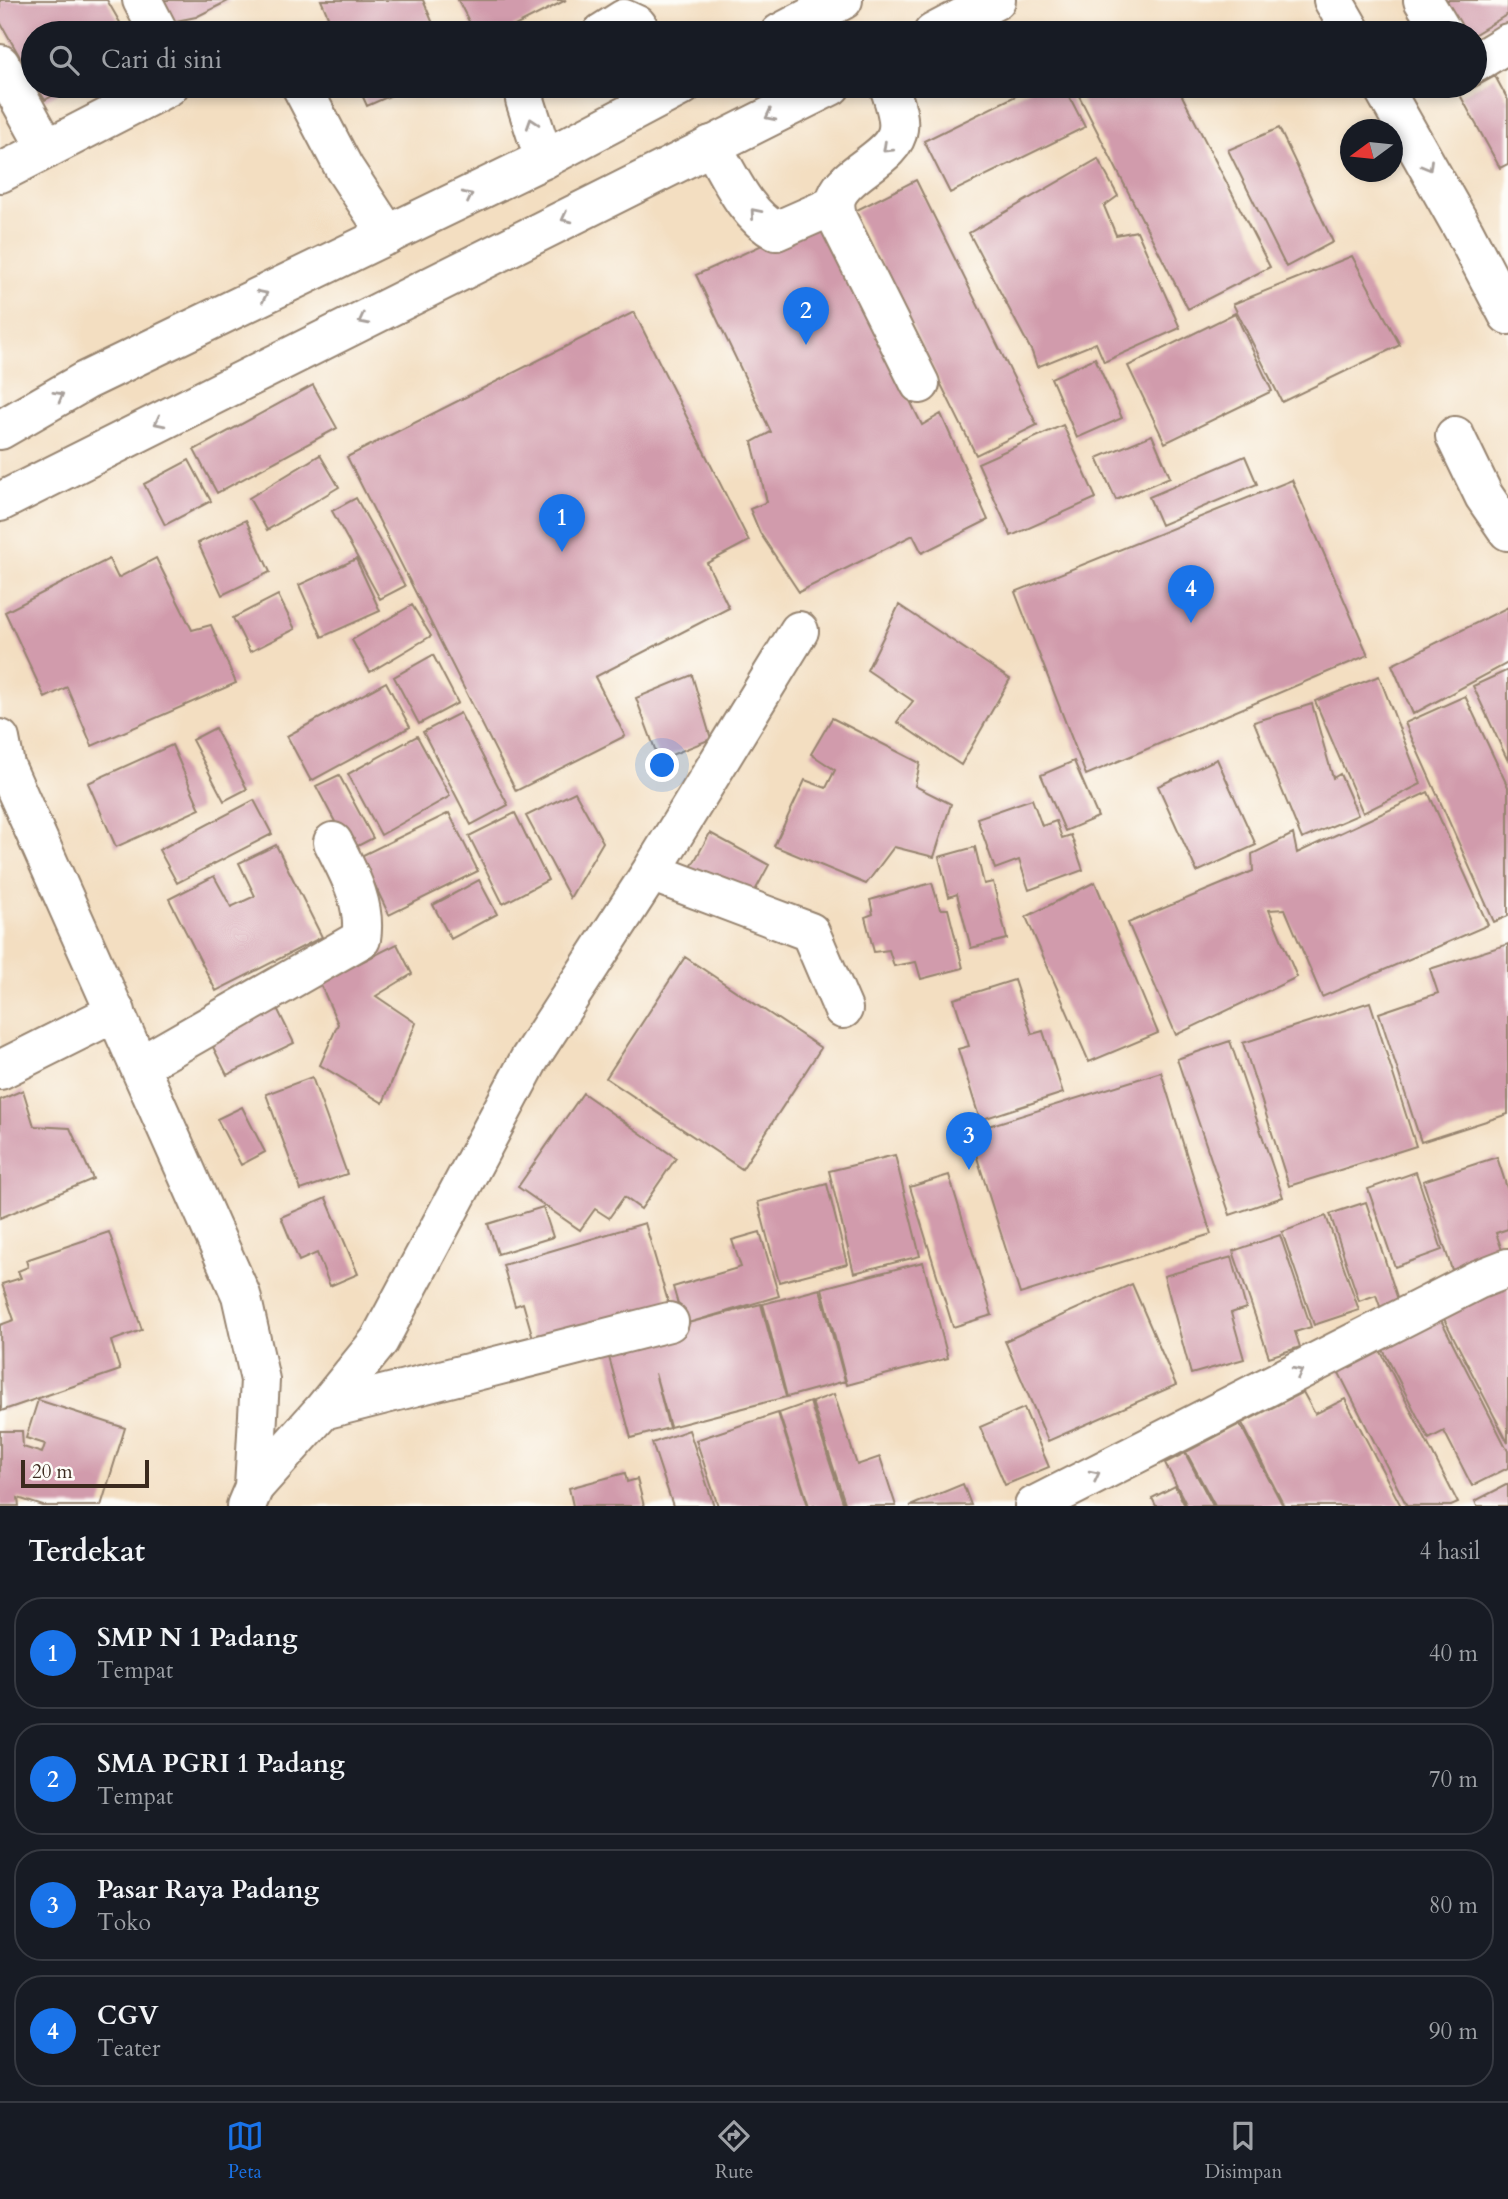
<!DOCTYPE html>
<html lang="id">
<head>
<meta charset="utf-8">
<style>
	body { margin:0; font-family:Cardo,serif; background:#242831; color:#f1f3f6 }
	.compass { position:absolute; left:1340px; top:119px; width:63px; height:63px; border-radius:50%; background:#171b24; box-shadow:0 4px 10px #0003; rotate:255deg }
	.scale { position:absolute; left:21px; bottom:18px; width:128px; box-sizing:border-box; padding-left:7px; border:4px solid #3b2a1e; border-top:0; font-size:19px; line-height:24px; white-space:nowrap; color:#3b2a1e; -webkit-text-stroke:5px #fdfcf7; paint-order:stroke }
	.you { position:absolute; left:663px; top:766px; width:24px; height:24px; margin:-18px; border:5px solid #fff; border-radius:50%; background:#1a73e8; box-shadow:0 0 0 10px #1a73e833 }
	.badge { display:grid; place-items:center; width:46px; height:46px; border-radius:50%; background:#1a73e8; color:#fff; font-size:23px; font-weight:700 }
	.pin { position:absolute; translate:-50% -58px; filter:drop-shadow(0 2px 4px #0008) }
	.pin::after { content:''; position:absolute; top:37px; width:24px; height:21px; background:inherit; clip-path:polygon(0 0,100% 0,50% 100%) }
	.list { margin:0; padding:0; list-style:none }
	h2 { display:flex; justify-content:space-between; align-items:center; height:91px; margin:0; padding:0 28px; font-size:30px }
	h2 small { font-size:23px; font-weight:400; color:#9ea1a6 }
	.list li { display:grid; grid-template-columns:46px 1fr auto; gap:21px; align-items:center; box-sizing:border-box; height:112px; margin:0 14px 14px; padding:0 14px; border:2px solid #363941; border-radius:28px }
	.list b { display:block; font-size:26px; white-space:nowrap }
	.list p { margin:0; font-size:23px; white-space:nowrap; color:#9ea1a6 }
	.list em { font-size:23px; font-style:normal; color:#9ea1a6 }
	.icon { flex:none; width:38px; height:38px; fill:none; stroke:currentColor; stroke-width:2; stroke-linecap:round; stroke-linejoin:round }
	.map { position:relative; flex:none; width:1508px; height:1506px; overflow:hidden }
	.search { position:absolute; background:#171b24; box-shadow:0 4px 10px #0003; left:21px; right:21px; top:21px; height:77px; display:flex; align-items:center; gap:18px; box-sizing:border-box; padding:0 24px; border-radius:38px; color:#9ea1a6; font-size:26px }
	.sheet { height:595px; background:#171b24 }
	nav { display:flex; justify-content:space-around; align-items:center; box-sizing:border-box; height:98px; border-top:2px solid #363941; background:#171b24; font-size:19px; color:#9ea1a6 }
	nav a { display:grid; justify-items:center; gap:4px }
	nav .on { color:#1a73e8 }
	.map>svg:first-child { display:block }
</style>
</head>
<body>
<div class="map">
<svg width="1508" height="1506" viewBox="0 0 1508 1506">
	<rect width="100%" height="100%" fill="#fdfcf7"/>
	<filter id="ink" filterUnits="userSpaceOnUse"><feTurbulence type="fractalNoise" baseFrequency=".0143" numOctaves="2"/><feDisplacementMap in="SourceGraphic" scale="14" xChannelSelector="R" yChannelSelector="G"/><feConvolveMatrix kernelMatrix="1 2 1 2 8 2 1 2 1" color-interpolation-filters="sRGB"/></filter>
	<filter id="wash" filterUnits="userSpaceOnUse"><feTurbulence type="fractalNoise" baseFrequency=".00686" numOctaves="4" result="noise"/><feDisplacementMap in="SourceGraphic" scale="28" xChannelSelector="R" yChannelSelector="G"/><feGaussianBlur stdDeviation="1.57" result="paint"/><feColorMatrix in="noise" values="0 0 0 0 0 0 0 0 0 0 0 0 0 0 0 0 0 1.4 0 .05"/><feComposite in="paint" operator="in"/></filter>
	<g filter="url(#wash)">
		<rect width="100%" height="100%" fill="#f3dec1"/>
		<g id="blocks">
			<path fill="#d19bac" d="M0,0H107L126,33H33V80L0,22Z
				M159,0H230L196,17L166,23Z
				M321,0H423L437,33H335Z
				M458,0H566L501,33H475Z
				M1436,0H1508V14L1475,34L1457,33Z
				M1495,76L1508,100V164L1500,168L1460,95Z
				M36,86H70L45,100Z
				M358,86H412L367,106Z
				M1036,86H1064L1085,127L950,193L924,141Z
				M1074,86H1177L1270,267L1188,309Z
				M1279,128L1333,242L1286,267L1228,150Z
				M1098,159L1118,196L1104,206L1116,235L1137,231L1180,328L1104,362L1096,343L1037,367L1032,352L969,233Z
				M916,180L1037,425L976,455L855,211Z
				M820,219L922,425L941,414L988,520L922,553L913,535L799,592L760,533L750,509L767,502L752,442L771,432L696,275Z
				M1352,256L1400,345L1282,402L1233,304Z
				M634,312L749,541L707,563L729,608L595,677L625,736L516,791L347,457Z
				M1235,313L1272,391L1165,443L1128,366Z
				M1095,358L1122,418L1077,438L1051,378Z
				M313,385L337,428L217,493L194,450Z
				M1063,425L1096,498L1011,536L978,463Z
				M1152,435L1170,477L1116,500L1097,458Z
				M320,455L339,487L267,530L249,498Z
				M1245,456L1257,484L1161,525L1149,497Z
				M189,460L211,501L165,525L144,484Z
				M1292,480L1368,655L1086,775L1015,592Z
				M356,498L405,586L380,599L332,511Z
				M246,520L270,572L222,595L198,543Z
				M156,558L192,630L211,625L236,683L92,746L67,687L45,698L5,612L109,559L118,578Z
				M356,559L380,611L322,637L299,585Z
				M278,595L295,629L250,652L233,618Z
				M412,605L431,636L370,672L352,640Z
				M899,605L1010,679L961,765L897,722L913,701L867,670Z
				M1508,607V663L1413,714L1392,665Z
				M433,655L458,703L419,724L394,677Z
				M1508,670V761L1473,686Z
				M692,675L711,739L659,760L636,698Z
				M1379,676L1421,784L1363,813L1315,701Z
				M386,682L410,727L311,781L287,736Z
				M1465,696L1508,787V916L1494,922L1405,723Z
				M1312,704L1333,778L1340,774L1358,815L1302,839L1254,722Z
				M460,713L508,805L471,825L423,732Z
				M832,718L920,763L915,786L951,804L934,857L894,847L866,884L774,846L805,780L826,788L835,770L811,754Z
				M215,728L247,789L224,801L192,740Z
				M417,736L450,796L381,835L348,774Z
				M172,745L200,809L116,847L88,783Z
				M1217,759L1256,845L1197,872L1158,786Z
				M1074,761L1098,817L1065,831L1041,775Z
				M339,775L373,838L350,850L316,786Z
				M575,792L603,842L570,898L526,816Z
				M1428,792L1488,925L1322,997L1285,909L1269,910L1297,977L1176,1035L1128,923L1253,871L1252,854L1293,834L1297,853Z
				M1032,799L1042,826L1056,821L1062,838L1071,835L1083,870L1029,890L1019,860L995,869L977,818Z
				M254,800L272,834L177,883L159,850Z
				M449,813L478,871L389,915L361,856Z
				M515,813L548,880L503,904L469,836Z
				M710,833L769,865L749,902L690,869Z
				M276,845L322,937L216,991L169,899L214,876L231,907L255,896L239,863Z
				M975,847L984,884L993,882L1007,939L971,948L957,894L949,897L939,857Z
				M479,880L497,914L451,939L433,905Z
				M1095,882L1158,1033L1089,1062L1026,917Z
				M932,883L940,909H948L963,968L921,979L916,962L894,966L889,950L874,952L865,917L873,914L870,900Z
				M397,944L412,974L376,996L416,1023L383,1103L320,1065L338,1024L320,983Z
				M1508,944V1114L1421,1142L1379,1013L1438,993L1430,969Z
				M685,957L821,1048L742,1169L606,1078Z
				M1014,980L1032,1034L1043,1031L1063,1093L980,1120L958,1049L969,1046L954,999Z
				M1370,1002L1416,1146L1289,1186L1243,1043Z
				M276,1006L294,1043L227,1075L209,1039Z
				M1230,1041L1283,1197L1230,1215L1177,1059Z
				M1161,1072L1211,1234L1020,1294L969,1132Z
				M312,1077L347,1174L301,1190L266,1094Z
				M23,1090L34,1126L70,1128L93,1179L0,1218V1100Z
				M583,1093L676,1158L641,1209L624,1197L609,1218L595,1209L580,1230L518,1187Z
				M242,1107L265,1152L241,1165L217,1119Z
				M895,1155L920,1256L854,1273L829,1171Z
				M1497,1157L1508,1191V1229L1496,1233L1503,1253L1452,1270L1423,1181Z
				M1416,1172L1442,1250L1395,1267L1368,1189Z
				M949,1175L992,1315L953,1327L910,1187Z
				M827,1184L847,1264L779,1282L758,1202Z
				M326,1198L358,1274L330,1286L317,1253L299,1261L281,1217Z
				M1366,1202L1400,1306L1382,1312L1376,1295L1359,1301L1330,1214Z
				M543,1207L553,1237L498,1254L488,1224Z
				M1326,1216L1359,1310L1314,1325L1282,1232Z
				M645,1223L669,1305L535,1345L523,1303L515,1306L503,1265Z
				M109,1232L142,1330L111,1341L120,1370L1,1411L0,1325L14,1320L2,1284L21,1278L18,1271L28,1267L26,1260Z
				M760,1232L779,1296L688,1323L761,1304L786,1397L670,1427L655,1373L669,1428L631,1438L606,1346L684,1325L673,1287L741,1267L732,1240Z
				M1280,1235L1311,1327L1295,1332L1300,1347L1269,1357L1233,1251Z
				M1232,1257L1246,1308L1231,1313L1244,1359L1191,1374L1164,1276Z
				M923,1262L948,1358L847,1385L822,1288Z
				M1505,1282L1508,1289V1443L1442,1315Z
				M1132,1284L1176,1385L1048,1441L1005,1341Z
				M820,1289L845,1381L787,1397L763,1304Z
				M1438,1314L1508,1451V1468L1472,1486L1444,1431L1429,1439L1380,1344Z
				M1378,1346L1458,1503L1451,1506H1407L1336,1367Z
				M1303,1392L1315,1414L1345,1399L1401,1506H1284L1242,1423Z
				M834,1394L857,1465L880,1457L896,1506H846L812,1402Z
				M38,1400L125,1428L101,1506H43L18,1498L19,1506H0V1431H22L23,1447L42,1453L45,1444L26,1438Z
				M810,1402L844,1506H809L779,1413Z
				M1024,1408L1049,1467L1005,1485L980,1427Z
				M778,1413L808,1506H718L696,1440Z
				M1240,1424L1283,1506H1215L1186,1452Z
				M689,1430L714,1506H673L652,1443Z
				M1185,1453L1213,1506H1187L1165,1463Z
				M625,1473L627,1482L637,1479L644,1506H573L569,1488Z
				M963,1484L971,1505L910,1506Z
				M1508,1484V1506H1477L1475,1501Z
				M1175,1486L1185,1506H1156L1152,1498Z"/>
		</g>
	</g>
	<g filter="url(#ink)">
		<use href="#blocks" fill-opacity="0" stroke="#978470" stroke-width="2"/>
		<g fill="none" stroke-linecap="round" stroke-linejoin="round">
			<defs>
				<path id="minor" d="M142,0L159,33
					M1423,0L1443,33
					M602,33L624,19L637,25L642,33
					M1475,63L1508,43
					M0,64L47,149
					M301,86L344,168L388,235
					M525,86V100L544,159
					M889,86C893,99 900,115 898,129C895,157 847,171 837,196C834,203 836,211 837,218L920,384
					M711,145C729,174 745,215 776,231L835,205
					M0,173L169,86
					M1455,436L1484,496L1508,531
					M651,872L810,932L843,1009
					M141,1065L361,939C367,904 348,872 333,842
					M0,1070L116,1012
					M323,1410L669,1322
					M254,1487L323,1410L379,1341L529,1060L651,872L799,631
					M1034,1506L1477,1280L1508,1268"/>
				<path id="major" d="M1333,0L1352,33
					M780,33L843,0
					M933,33L996,0
					M1382,86L1464,231L1508,315
					M0,430L85,381L544,159L682,86
					M0,502L831,86
					M0,739L5,765L241,1295L260,1380L254,1487L246,1506"/>
			</defs>
			<use href="#minor" stroke="#978470" stroke-width="42"/>
			<use href="#major" stroke="#978470" stroke-width="42"/>
			<use href="#minor" stroke="#fff" stroke-width="38"/>
			<use href="#major" stroke="#fff" stroke-width="38"/>
		</g>
		<defs><path id="oneway-chevron" d="M-2-3.5L2.5 0L-2 3.5" fill="none" stroke-width="1.6" stroke-linecap="round" stroke-linejoin="round" transform="scale(1.75)"/></defs>
		<g stroke="#a79f9a">
			<use href="#oneway-chevron" transform="translate(770 116) rotate(153)"/>
			<use href="#oneway-chevron" transform="translate(532 123) rotate(-108)"/>
			<use href="#oneway-chevron" transform="translate(887 148) rotate(137)"/>
			<use href="#oneway-chevron" transform="translate(1428 166) rotate(60)"/>
			<use href="#oneway-chevron" transform="translate(468 196) rotate(-26)"/>
			<use href="#oneway-chevron" transform="translate(755 213) rotate(-131)"/>
			<use href="#oneway-chevron" transform="translate(566 218) rotate(153)"/>
			<use href="#oneway-chevron" transform="translate(263 295) rotate(-26)"/>
			<use href="#oneway-chevron" transform="translate(363 320) rotate(153)"/>
			<use href="#oneway-chevron" transform="translate(59 396) rotate(-30)"/>
			<use href="#oneway-chevron" transform="translate(159 422) rotate(153)"/>
			<use href="#oneway-chevron" transform="translate(1298 1372) rotate(-27)"/>
			<use href="#oneway-chevron" transform="translate(1095 1475) rotate(-27)"/>
		</g>
	</g>
</svg>
<svg class="compass" viewBox="-18 -18 36 36"><path d="M0-13l5 13h-10z" fill="#e53935"/><path d="M0 13l5-13h-10z" fill="#9ea1a6"/></svg>
<div class="scale">20 m</div>
<div class="you"></div>
<div class="pin badge" style="left:562px;top:552px">1</div>
<div class="pin badge" style="left:806px;top:345px">2</div>
<div class="pin badge" style="left:969px;top:1170px">3</div>
<div class="pin badge" style="left:1191px;top:623px">4</div>
<div class="search"><svg class="icon" aria-label="search" viewBox="0 0 24 24"><circle cx="10" cy="10" r="6"/><path d="M15 15l6 6"/></svg>Cari di sini</div>
</div>
<section class="sheet">
<h2>Terdekat<small>4 hasil</small></h2>
<ul class="list">
<li><span class="badge">1</span><div><b>SMP N 1 Padang</b><p>Tempat</p></div><em>40 m</em></li>
<li><span class="badge">2</span><div><b>SMA PGRI 1 Padang</b><p>Tempat</p></div><em>70 m</em></li>
<li><span class="badge">3</span><div><b>Pasar Raya Padang</b><p>Toko</p></div><em>80 m</em></li>
<li><span class="badge">4</span><div><b>CGV</b><p>Teater</p></div><em>90 m</em></li>
</ul>
</section>
<nav>
<a class="on"><svg class="icon" aria-label="map" viewBox="0 0 24 24"><path d="M3 6l6-2 6 2 6-2v14l-6 2-6-2-6 2zM9 4v14M15 6v14"/></svg>Peta</a>
<a><svg class="icon" aria-label="directions" viewBox="0 0 24 24"><path d="M12 3l9 9-9 9-9-9zM9 14v-3h6M13 9l2 2-2 2"/></svg>Rute</a>
<a><svg class="icon" aria-label="saved" viewBox="0 0 24 24"><path d="M7 4h10v16l-5-4-5 4z"/></svg>Disimpan</a>
</nav>
</body>
</html>
